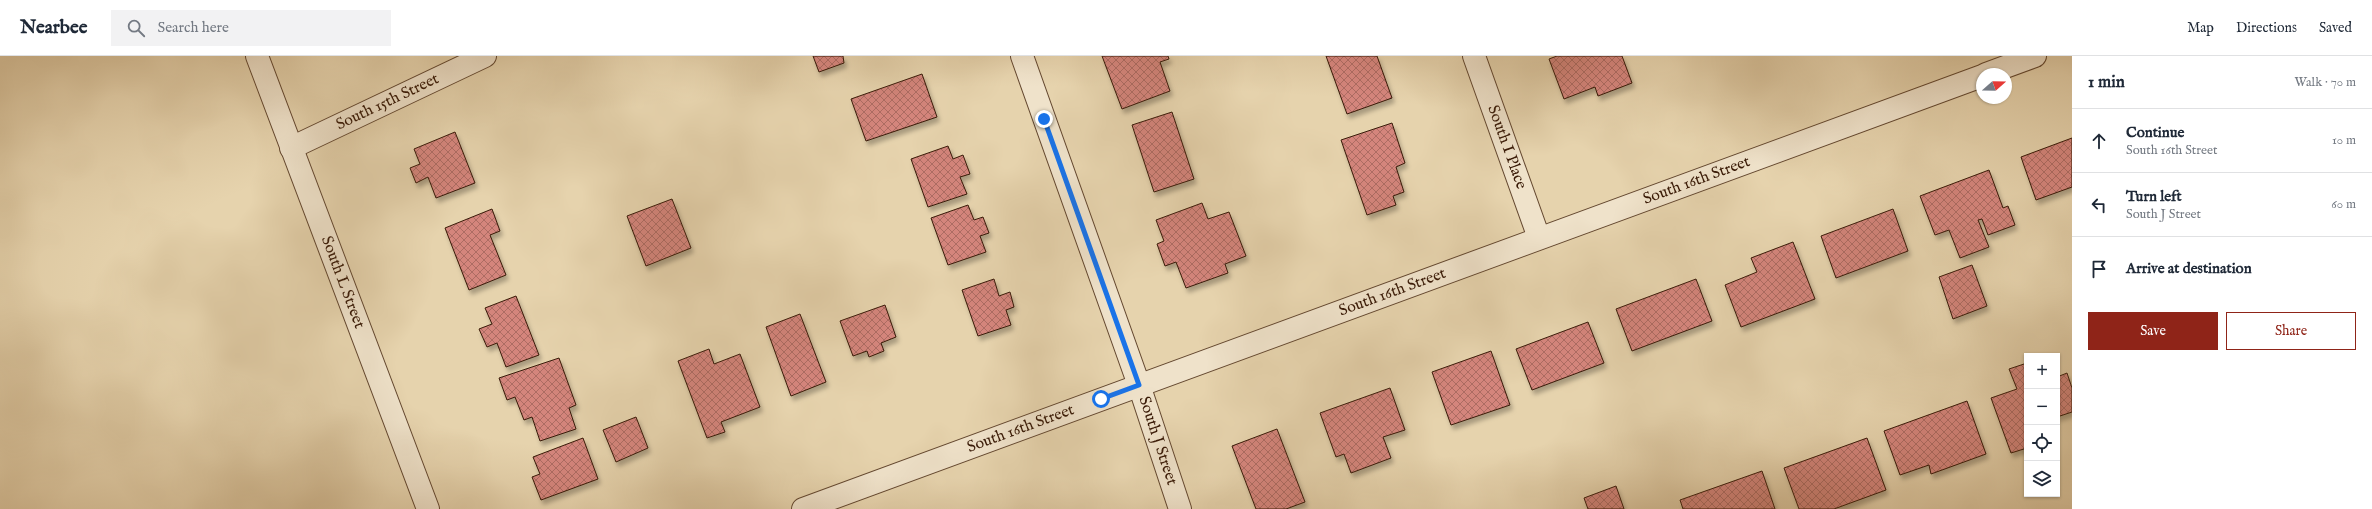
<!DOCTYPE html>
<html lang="en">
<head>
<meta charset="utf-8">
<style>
	body { margin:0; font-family:"IM FELL English",serif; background:#f2f2f3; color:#1f2937 }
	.controls { position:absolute; right:12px; bottom:12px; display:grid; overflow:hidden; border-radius:0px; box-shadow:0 1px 3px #0004 }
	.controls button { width:36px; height:36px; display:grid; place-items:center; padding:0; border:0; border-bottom:1px solid #e0e1e3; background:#fff; color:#1f2937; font:20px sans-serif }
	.compass { position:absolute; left:1976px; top:12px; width:36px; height:36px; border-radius:50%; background:#fff; box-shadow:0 1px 3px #0004; rotate:70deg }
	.stop { position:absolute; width:12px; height:12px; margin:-9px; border:3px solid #1a73e8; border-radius:50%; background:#fff }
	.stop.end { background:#1a73e8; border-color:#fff; box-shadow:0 1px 4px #0008 }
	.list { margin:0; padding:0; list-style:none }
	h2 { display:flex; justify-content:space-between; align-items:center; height:52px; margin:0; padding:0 16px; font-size:17px }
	h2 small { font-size:13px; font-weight:400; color:#747a83 }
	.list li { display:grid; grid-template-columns:26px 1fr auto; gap:12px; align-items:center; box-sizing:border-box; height:64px; padding:0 16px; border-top:1px solid #e0e1e3 }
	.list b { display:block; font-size:15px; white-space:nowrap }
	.list p { margin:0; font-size:13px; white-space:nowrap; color:#747a83 }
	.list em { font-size:13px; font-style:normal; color:#747a83 }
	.actions { display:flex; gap:8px; padding:12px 16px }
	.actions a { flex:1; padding:9px 0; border:1px solid #8f2418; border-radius:0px; text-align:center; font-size:14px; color:#8f2418 }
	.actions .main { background:#8f2418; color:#fff }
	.icon { flex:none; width:22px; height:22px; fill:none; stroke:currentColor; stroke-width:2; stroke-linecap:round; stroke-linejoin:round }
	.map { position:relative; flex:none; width:2072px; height:453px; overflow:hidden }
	header { display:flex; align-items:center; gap:24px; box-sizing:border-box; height:56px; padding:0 20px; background:#fff; border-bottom:1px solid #e0e1e3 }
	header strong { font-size:19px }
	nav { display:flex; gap:22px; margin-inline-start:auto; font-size:14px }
	.search { width:280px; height:36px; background:#f2f2f3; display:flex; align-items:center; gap:10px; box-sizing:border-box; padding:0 14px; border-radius:0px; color:#747a83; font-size:15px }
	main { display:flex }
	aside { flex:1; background:#fff }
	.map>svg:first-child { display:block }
</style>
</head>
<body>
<header>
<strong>Nearbee</strong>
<div class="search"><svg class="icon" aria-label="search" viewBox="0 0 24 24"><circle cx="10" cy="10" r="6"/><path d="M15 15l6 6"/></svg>Search here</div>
<nav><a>Map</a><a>Directions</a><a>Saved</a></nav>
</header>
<main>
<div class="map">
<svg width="2072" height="453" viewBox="0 0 2072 453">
	<defs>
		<pattern id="building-cross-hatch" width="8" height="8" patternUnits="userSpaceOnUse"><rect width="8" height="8" fill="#d4857c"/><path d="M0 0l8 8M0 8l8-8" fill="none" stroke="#ad6c64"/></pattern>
		<filter id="shadow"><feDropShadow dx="2.5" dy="4.5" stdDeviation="2" flood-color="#0004"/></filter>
	</defs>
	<rect width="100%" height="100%" fill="#e6d3ad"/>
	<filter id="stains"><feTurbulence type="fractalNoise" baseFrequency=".005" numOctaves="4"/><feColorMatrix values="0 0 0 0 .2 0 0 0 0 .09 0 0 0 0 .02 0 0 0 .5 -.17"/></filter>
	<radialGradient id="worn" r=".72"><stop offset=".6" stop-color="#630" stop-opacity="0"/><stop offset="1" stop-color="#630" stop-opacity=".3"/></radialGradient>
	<path fill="url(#building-cross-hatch)" stroke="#391a07" filter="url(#shadow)" d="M813,0H843L844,7L819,16Z
		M1102,0H1168L1169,3L1160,6L1170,35L1122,53Z
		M1326,0H1377L1392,42L1347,58Z
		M1557,0H1622L1632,27L1598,40L1595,31L1564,43L1549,3Z
		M922,18L937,61L866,85L851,43Z
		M1172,56L1194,123L1154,136L1132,69Z
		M1392,67L1405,107L1396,111L1404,136L1393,140L1396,149L1367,159L1341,84Z
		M455,76L475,127L436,142L428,121L416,127L410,112L420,108L414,93Z
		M2072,82V131L2036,144L2021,101Z
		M948,90L953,103L963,99L970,118L960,121L967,138L928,151L911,103Z
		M1989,114L2003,152L2008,150L2015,169L1988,179L1982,163L1978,164L1989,191L1960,202L1949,174L1935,179L1920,140Z
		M672,143L691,192L646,210L627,160Z
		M1202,147L1208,163L1229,156L1246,200L1225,208L1228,217L1186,232L1176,206L1165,210L1157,188L1164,185L1156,164Z
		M968,149L974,164L983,161L989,177L980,180L986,196L948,209L931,162Z
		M492,153L500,175L490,179L506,219L469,234L445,172Z
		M1893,153L1908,195L1836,222L1821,180Z
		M1793,186L1815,243L1741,271L1725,229L1757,216L1751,202Z
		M1972,209L1987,250L1953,263L1939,221Z
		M994,223L999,240L1010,236L1014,251L1006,254L1011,269L978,280L962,234Z
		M1696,223L1712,265L1632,295L1616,253Z
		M516,240L539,299L506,311L497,287L487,291L479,273L492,268L485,252Z
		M885,249L896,281L881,287L884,295L869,301L867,295L853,300L840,265Z
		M800,258L826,326L791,340L766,271Z
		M1588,266L1604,307L1532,334L1516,293Z
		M709,293L714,308L740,298L760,351L721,366L725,376L707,382L678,305Z
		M1491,295L1510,349L1451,369L1432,316Z
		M559,302L576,349L569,352L576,373L540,385L532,361L524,364L515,341L507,344L499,322Z
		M2027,307V392L2011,397L1991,342L2017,333L2009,313Z
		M2067,317L2072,332V356L2057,361V321Z
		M1390,332L1405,374L1383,381L1391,402L1351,417L1344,398L1336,401L1320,357Z
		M1967,345L1986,398L1931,418L1929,409L1900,419L1884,375Z
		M636,361L648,392L616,406L603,374Z
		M1277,373L1305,446L1286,453H1256L1232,390Z
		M583,382L598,423L541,444L532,421L540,418L533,401Z
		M1867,382L1886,434L1834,453H1799L1784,412Z
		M1762,415L1775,453H1683L1680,444Z
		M1616,430L1624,453H1588L1584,442Z"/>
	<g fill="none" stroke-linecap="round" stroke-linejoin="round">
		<defs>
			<g id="minor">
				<path id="s1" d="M257,0L428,453"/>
				<path id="s2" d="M1022,0L1139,329L1180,453"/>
				<path id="s3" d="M1474,0L1539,182"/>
				<path d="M1986,18L2035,0"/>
				<path id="s4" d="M291,92L485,0"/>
				<path id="s5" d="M803,453L1982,20"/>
			</g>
		</defs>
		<use href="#minor" stroke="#644830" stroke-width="24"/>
		<use href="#minor" stroke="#efe2ca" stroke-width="22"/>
	</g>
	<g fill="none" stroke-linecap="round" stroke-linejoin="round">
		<path stroke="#1a73e8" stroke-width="5" d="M1044,63L1139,329L1101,343"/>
	</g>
	<g text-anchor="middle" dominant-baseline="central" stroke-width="4" stroke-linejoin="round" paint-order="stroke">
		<g font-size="16" fill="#391a07" stroke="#efe2ca">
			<text stroke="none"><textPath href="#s4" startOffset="107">South 15th Street</textPath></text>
			<text stroke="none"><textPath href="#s3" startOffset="97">South I Place</textPath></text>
			<text stroke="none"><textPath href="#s5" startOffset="952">South 16th Street</textPath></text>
			<text stroke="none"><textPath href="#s1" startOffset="242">South L Street</textPath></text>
			<text stroke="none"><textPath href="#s5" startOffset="628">South 16th Street</textPath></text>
			<text stroke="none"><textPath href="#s5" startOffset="232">South 16th Street</textPath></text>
			<text stroke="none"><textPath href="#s2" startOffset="408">South J Street</textPath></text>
		</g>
	</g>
	<rect width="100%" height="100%" filter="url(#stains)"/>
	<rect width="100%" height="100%" fill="url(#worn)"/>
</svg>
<div class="controls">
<button>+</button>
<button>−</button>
<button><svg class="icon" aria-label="locate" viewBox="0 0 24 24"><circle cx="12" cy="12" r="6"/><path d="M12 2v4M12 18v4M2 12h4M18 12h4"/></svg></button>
<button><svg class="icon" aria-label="layers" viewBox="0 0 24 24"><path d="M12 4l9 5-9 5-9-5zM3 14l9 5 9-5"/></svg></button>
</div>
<svg class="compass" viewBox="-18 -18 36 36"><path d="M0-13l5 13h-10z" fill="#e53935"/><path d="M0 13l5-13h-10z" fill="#747a83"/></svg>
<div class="stop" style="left:1101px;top:343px"></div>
<div class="stop end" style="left:1044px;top:63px"></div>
</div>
<aside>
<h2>1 min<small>Walk · 70 m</small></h2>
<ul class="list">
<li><svg class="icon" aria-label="ahead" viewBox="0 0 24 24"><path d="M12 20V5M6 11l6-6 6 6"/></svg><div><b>Continue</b><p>South 16th Street</p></div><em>10 m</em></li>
<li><svg class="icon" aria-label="left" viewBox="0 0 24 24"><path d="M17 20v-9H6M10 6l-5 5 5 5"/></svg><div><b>Turn left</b><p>South J Street</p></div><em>60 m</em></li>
<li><svg class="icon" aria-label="arrive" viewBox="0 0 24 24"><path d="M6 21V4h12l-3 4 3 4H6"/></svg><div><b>Arrive at destination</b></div></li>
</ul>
<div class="actions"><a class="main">Save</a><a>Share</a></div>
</aside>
</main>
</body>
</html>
